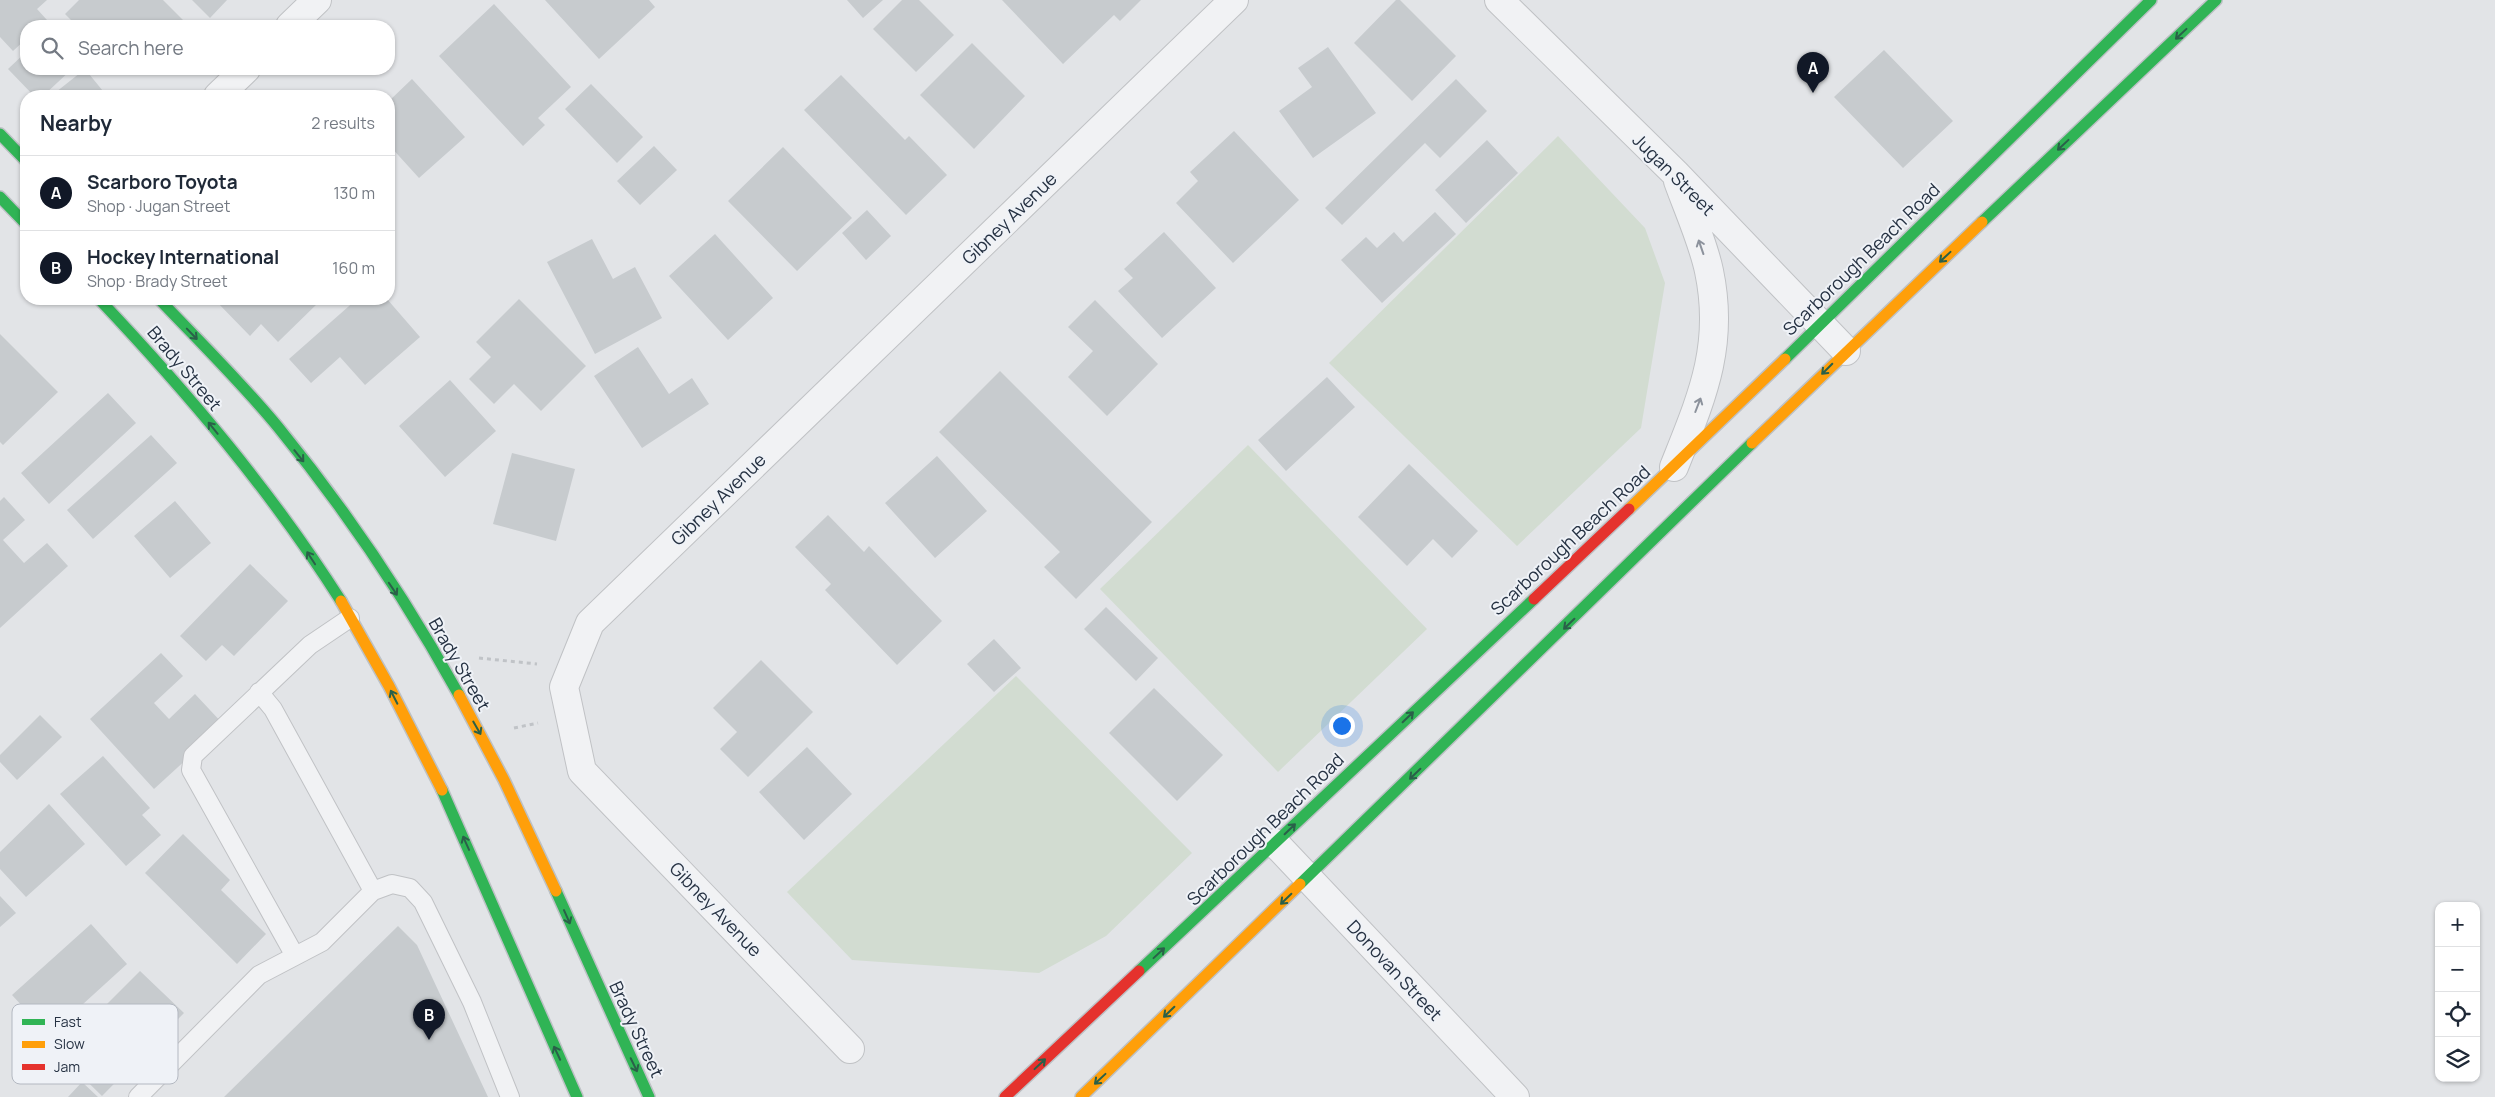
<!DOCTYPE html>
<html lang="en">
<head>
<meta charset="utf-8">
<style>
	body { margin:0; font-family:Manrope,sans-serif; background:#f2f2f3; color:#1f2937 }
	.controls { position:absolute; right:15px; bottom:15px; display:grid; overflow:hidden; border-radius:10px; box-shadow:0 1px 4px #0004 }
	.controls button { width:45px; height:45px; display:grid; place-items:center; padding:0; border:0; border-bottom:1px solid #e0e1e3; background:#fff; color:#1f2937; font:25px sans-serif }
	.you { position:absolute; left:1341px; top:725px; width:18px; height:18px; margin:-12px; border:4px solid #fff; border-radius:50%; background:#1a73e8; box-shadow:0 0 0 8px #1a73e833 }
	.badge { display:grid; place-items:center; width:32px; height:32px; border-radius:50%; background:#111827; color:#fff; font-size:16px; font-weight:700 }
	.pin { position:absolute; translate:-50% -41px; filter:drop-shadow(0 1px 2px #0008) }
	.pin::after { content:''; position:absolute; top:26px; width:18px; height:15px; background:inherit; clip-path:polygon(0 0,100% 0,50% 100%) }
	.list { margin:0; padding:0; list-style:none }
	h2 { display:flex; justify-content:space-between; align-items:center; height:65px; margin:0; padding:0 20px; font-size:21px }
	h2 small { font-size:16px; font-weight:400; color:#747a83 }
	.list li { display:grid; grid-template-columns:32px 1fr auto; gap:15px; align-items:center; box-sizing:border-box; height:75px; padding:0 20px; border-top:1px solid #e0e1e3 }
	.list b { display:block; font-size:19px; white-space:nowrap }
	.list p { margin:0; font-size:16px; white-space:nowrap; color:#747a83 }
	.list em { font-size:16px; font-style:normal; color:#747a83 }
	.icon { flex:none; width:28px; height:28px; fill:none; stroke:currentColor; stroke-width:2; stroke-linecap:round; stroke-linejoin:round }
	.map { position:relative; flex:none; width:2495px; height:1097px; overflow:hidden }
	.search { position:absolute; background:#fff; box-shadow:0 1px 4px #0004; left:20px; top:20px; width:375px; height:55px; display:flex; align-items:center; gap:12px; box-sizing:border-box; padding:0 18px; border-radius:20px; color:#747a83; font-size:19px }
	.panel { position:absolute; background:#fff; box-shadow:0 1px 4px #0004; left:20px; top:90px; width:375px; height:215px; border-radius:20px }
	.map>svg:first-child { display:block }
</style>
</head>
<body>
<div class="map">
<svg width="2495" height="1097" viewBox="0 0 2495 1097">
	<rect width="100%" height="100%" fill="#e2e4e7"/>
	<path fill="#d2dcd1" d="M1558,136L1645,228L1665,283L1641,428L1517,546L1329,363Z
		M1248,445L1427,629L1278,772L1100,589Z
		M1016,676L1192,853L1106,936L1039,973L852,960L787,892Z"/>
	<path fill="#c7cbce" d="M0,0H47L37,9L47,20L41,26H26V39L13,51L0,37Z
		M79,0H163L187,24L185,26H111L105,20L99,26H77L65,14Z
		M192,0H227L210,18Z
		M545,0H649L655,7L599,59Z
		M847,0H883L863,18Z
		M902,0H919L954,35L916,72L873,29Z
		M1002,0H1141L1120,21L1114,15L1063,64Z
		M1396,0H1400L1456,56L1412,101L1354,43Z
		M494,4L571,87L538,118L545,125L523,146L439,56Z
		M972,43L1025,96L974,149L920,95Z
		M1328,47L1376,113L1313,158L1279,111L1312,87L1298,68Z
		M1884,50L1953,121L1903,168L1834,97Z
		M26,52V69H72L43,96H34L8,69Z
		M85,69L107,96H51Z
		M841,75L905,140L909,136L947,175L906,215L804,110Z
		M412,79L465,137L419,178L389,145V101Z
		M1456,79L1487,111L1440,158L1425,143L1342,225L1325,208Z
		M591,84L643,137L617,163L565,109Z
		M1234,131L1299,200L1233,263L1176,203L1198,181L1190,172Z
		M1487,140L1518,173L1466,223L1435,190Z
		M654,146L677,170L640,205L617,181Z
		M783,147L852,218L797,271L728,201Z
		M867,210L891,236L866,260L842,233Z
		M1435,212L1456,234L1382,303L1341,260L1366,237L1377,248L1394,232L1403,242Z
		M1164,232L1216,288L1162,338L1118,291L1133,278L1124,269Z
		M715,234L773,298L728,340L669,276Z
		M592,239L613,279L635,267L662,318L595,354L547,262Z
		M214,299H310L318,303L278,342L261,324L250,336Z
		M357,299H387L420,337L365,385L340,357L311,383L289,359Z
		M519,299L586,366L541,411L514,384L494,404L469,379L491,357L476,342Z
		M1095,300L1158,364L1107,416L1068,377L1093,351L1068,327Z
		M0,334L58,392L3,445L0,442Z
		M638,347L669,394L692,378L709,404L642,448L594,376Z
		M1000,371L1152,522L1076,599L1044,567L1060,552L939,432Z
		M1327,377L1355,407L1286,471L1258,440Z
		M450,380L496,431L445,477L399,426Z
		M108,393L136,423L49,504L21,473Z
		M151,435L177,463L93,539L67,510Z
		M512,453L575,469L556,541L493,524Z
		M937,456L987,511L935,558L885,503Z
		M1409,464L1478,531L1452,558L1433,539L1407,566L1358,517Z
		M4,497L25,520L3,540L24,563L47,543L68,566L0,628V501Z
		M175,501L211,543L170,578L134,536Z
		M828,515L864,552L869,546L942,621L897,665L825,590L831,584L795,547Z
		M250,564L288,601L234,656L222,645L206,661L180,636Z
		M1106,607L1158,658L1136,681L1084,629Z
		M994,639L1021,668L994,692L967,664Z
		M161,653L183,676L154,703L169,719L195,694L224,725L154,789L90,719Z
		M761,660L813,712L748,777L720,749L737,732L713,708Z
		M1154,688L1223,755L1177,801L1109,733Z
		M40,715L62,737L17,780L0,762V755Z
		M807,747L852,794L804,840L759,792Z
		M103,756L150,808L142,815L161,835L126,866L60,794Z
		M49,804L85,844L26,897L0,869V852Z
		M183,834L230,880L221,890L266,934L237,964L145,873Z
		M0,896L16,913L0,927Z
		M91,924L127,964L49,1035L12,995Z
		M398,926L417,945L488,1097H224Z
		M140,971L184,1013L102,1096L58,1053Z
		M82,1082L98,1097H68Z"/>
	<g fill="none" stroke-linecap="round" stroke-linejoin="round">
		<defs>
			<path id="lane" d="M259,692L273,709L373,891
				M295,956L191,770L193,756L310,645L350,618
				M138,1097L259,975L322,942L373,891L392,884L410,888L423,902L472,1002L510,1097"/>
			<path id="street" d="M1499,0L1675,173L1846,351
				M290,26L317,0
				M218,96L246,69
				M1674,467C1701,399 1725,347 1709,271C1703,242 1688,209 1678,181
				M1275,843L1515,1097
				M850,1049L582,771L564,687L590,623L1234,0"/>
			<path id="fast" d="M0,134L26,161
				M0,197L26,224
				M1982,222L2216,0
				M99,299C188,393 271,491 341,601
				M159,299C199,341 241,382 278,427C346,510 407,601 459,695
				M1785,359L2151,0
				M442,790L577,1097
				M1300,884L1752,443
				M556,891L649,1097
				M1139,971L1534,599"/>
			<path id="slow" d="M1752,443L1982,222
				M1629,509L1785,359
				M341,601L389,686L442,790
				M459,695L504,780L556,891
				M1081,1097L1300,884"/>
			<path id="jam" d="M1534,599L1629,509
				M1005,1097L1139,971"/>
		</defs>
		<use href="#lane" stroke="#c0c2c5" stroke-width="20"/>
		<use href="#street" stroke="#c0c2c5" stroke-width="30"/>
		<use href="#fast" stroke="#bdc1c5" stroke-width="14"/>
		<use href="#slow" stroke="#bdc1c5" stroke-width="14"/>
		<use href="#jam" stroke="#bdc1c5" stroke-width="14"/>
		<path stroke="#c0c3c7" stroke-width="3" stroke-dasharray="4 4" stroke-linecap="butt" d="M479,658L537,664
			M514,728L538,723"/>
		<use href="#lane" stroke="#f1f2f4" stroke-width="18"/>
		<use href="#street" stroke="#f1f2f4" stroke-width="28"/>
		<use href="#fast" stroke="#30b455" stroke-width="11"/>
		<use href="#slow" stroke="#ff9f0a" stroke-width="11"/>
		<use href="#jam" stroke="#e5322d" stroke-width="11"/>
	</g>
	<defs><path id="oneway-shaft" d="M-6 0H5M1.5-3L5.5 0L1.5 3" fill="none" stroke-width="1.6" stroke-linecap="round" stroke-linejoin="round" transform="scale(1.25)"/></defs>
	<g stroke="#2a6049">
		<use href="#oneway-shaft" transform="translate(2181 34) rotate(137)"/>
		<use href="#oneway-shaft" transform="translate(2063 145) rotate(137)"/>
		<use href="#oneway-shaft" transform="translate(1945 257) rotate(137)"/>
		<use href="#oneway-shaft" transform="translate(192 334) rotate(46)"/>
		<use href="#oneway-shaft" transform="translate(1827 369) rotate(135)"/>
		<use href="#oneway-shaft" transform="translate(213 428) rotate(-129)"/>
		<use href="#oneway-shaft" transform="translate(299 456) rotate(51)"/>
		<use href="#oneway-shaft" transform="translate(311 558) rotate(-123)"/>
		<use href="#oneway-shaft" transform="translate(393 589) rotate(56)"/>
		<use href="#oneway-shaft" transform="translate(1569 624) rotate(136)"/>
		<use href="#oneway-shaft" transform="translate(394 697) rotate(-117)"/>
		<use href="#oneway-shaft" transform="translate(1408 717) rotate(-44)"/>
		<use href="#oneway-shaft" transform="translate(477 728) rotate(60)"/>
		<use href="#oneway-shaft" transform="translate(1415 774) rotate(136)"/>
		<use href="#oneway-shaft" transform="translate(1290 829) rotate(-44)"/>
		<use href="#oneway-shaft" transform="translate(466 843) rotate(-114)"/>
		<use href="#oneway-shaft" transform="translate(1286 899) rotate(136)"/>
		<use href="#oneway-shaft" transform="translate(567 917) rotate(66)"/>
		<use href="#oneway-shaft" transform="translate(1159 953) rotate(-43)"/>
		<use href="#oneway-shaft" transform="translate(1169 1012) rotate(136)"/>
		<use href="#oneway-shaft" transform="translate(557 1053) rotate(-115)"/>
		<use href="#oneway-shaft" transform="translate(1040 1064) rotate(-43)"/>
		<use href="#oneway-shaft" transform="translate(634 1065) rotate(64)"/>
		<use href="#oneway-shaft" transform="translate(1100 1079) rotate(137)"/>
	</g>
	<g stroke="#8c929c">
		<use href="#oneway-shaft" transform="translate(1701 247) rotate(-109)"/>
		<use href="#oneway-shaft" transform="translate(1698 405) rotate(-69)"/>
	</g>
	<g text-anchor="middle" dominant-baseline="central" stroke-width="4" stroke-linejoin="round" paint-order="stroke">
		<g font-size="18" fill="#263243" stroke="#eff2f7">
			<text transform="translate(1674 174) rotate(45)">Jugan Street</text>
			<text transform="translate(1009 218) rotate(-44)">Gibney Avenue</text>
			<text transform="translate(1861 259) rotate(-44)">Scarborough Beach Road</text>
			<text transform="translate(185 368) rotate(50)">Brady Street</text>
			<text transform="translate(718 499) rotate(-44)">Gibney Avenue</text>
			<text transform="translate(1570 540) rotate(-43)">Scarborough Beach Road</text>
			<text transform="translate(460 664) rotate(60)">Brady Street</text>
			<text transform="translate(1265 829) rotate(-44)">Scarborough Beach Road</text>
			<text transform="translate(716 909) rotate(46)">Gibney Avenue</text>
			<text transform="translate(1395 970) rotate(47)">Donovan Street</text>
			<text transform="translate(637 1029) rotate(65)">Brady Street</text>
		</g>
	</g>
	<rect x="12" y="1004" width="166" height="80" rx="8" fill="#eff2f7" stroke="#b3b8c1" stroke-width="1"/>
	<rect x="22" y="1019" width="23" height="6" fill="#30b455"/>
	<rect x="22" y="1041" width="23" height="7" fill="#ff9f0a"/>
	<rect x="22" y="1064" width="23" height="6" fill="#e5322d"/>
	<g font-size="14" fill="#263243">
		<text x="54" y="1027">Fast</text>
		<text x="54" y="1049">Slow</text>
		<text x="54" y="1072">Jam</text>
	</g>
</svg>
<div class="controls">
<button>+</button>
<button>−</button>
<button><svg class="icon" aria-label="locate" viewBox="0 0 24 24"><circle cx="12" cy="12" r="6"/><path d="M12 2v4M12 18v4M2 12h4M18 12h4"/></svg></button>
<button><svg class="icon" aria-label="layers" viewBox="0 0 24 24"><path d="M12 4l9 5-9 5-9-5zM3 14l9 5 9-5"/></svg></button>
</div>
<div class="you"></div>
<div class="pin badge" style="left:1813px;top:93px">A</div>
<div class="pin badge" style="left:429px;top:1040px">B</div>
<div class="search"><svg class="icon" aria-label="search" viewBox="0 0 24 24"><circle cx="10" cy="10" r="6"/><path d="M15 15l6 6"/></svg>Search here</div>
<section class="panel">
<h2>Nearby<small>2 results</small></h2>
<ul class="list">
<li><span class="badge">A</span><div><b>Scarboro Toyota</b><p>Shop · Jugan Street</p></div><em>130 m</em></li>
<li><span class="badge">B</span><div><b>Hockey International</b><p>Shop · Brady Street</p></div><em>160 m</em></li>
</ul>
</section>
</div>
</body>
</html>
